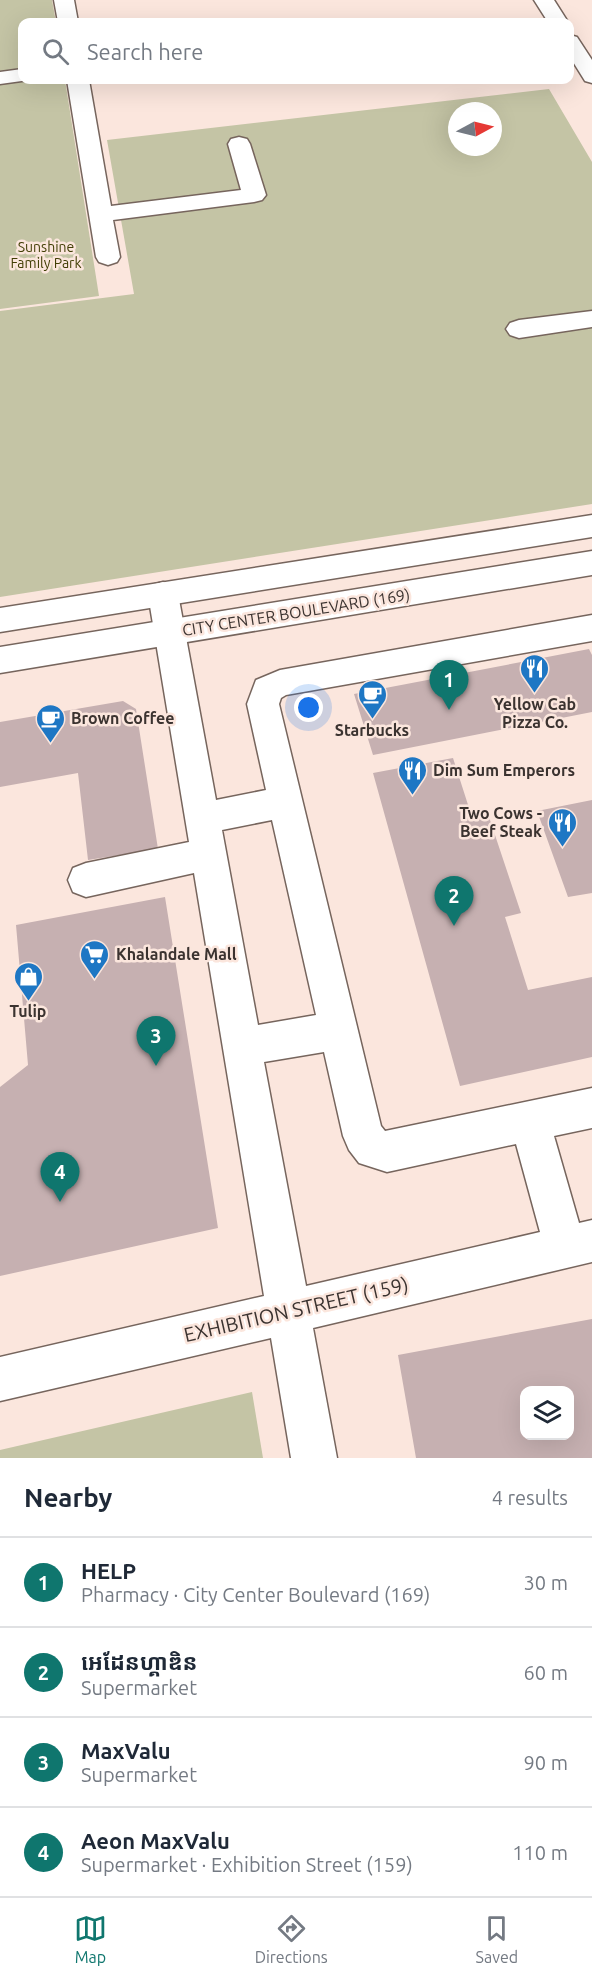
<!DOCTYPE html>
<html lang="en">
<head>
<meta charset="utf-8">
<style>
	body { margin:0; font-family:Ubuntu,"Noto Sans Khmer",sans-serif; background:#f6f6f7; color:#1f2937 }
	.controls { position:absolute; right:18px; bottom:18px; display:grid; overflow:hidden; border-radius:12px; box-shadow:0 6px 24px #0002 }
	.controls button { width:54px; height:54px; display:grid; place-items:center; padding:0; border:0; border-bottom:2px solid #e0e1e3; background:#fff; color:#1f2937; font:30px sans-serif }
	.compass { position:absolute; left:448px; top:102px; width:54px; height:54px; border-radius:50%; background:#fff; box-shadow:0 6px 24px #0002; rotate:83deg }
	.you { position:absolute; left:309px; top:708px; width:21px; height:21px; margin:-15px; border:4px solid #fff; border-radius:50%; background:#1a73e8; box-shadow:0 0 0 9px #1a73e833 }
	.badge { display:grid; place-items:center; width:39px; height:39px; border-radius:50%; background:#0f766e; color:#fff; font-size:20px; font-weight:700 }
	.pin { position:absolute; translate:-50% -50px; filter:drop-shadow(0 2px 3px #0008) }
	.pin::after { content:''; position:absolute; top:32px; width:21px; height:18px; background:inherit; clip-path:polygon(0 0,100% 0,50% 100%) }
	.list { margin:0; padding:0; list-style:none }
	h2 { display:flex; justify-content:space-between; align-items:center; height:78px; margin:0; padding:0 24px; font-size:26px }
	h2 small { font-size:20px; font-weight:400; color:#747a83 }
	.list li { display:grid; grid-template-columns:39px 1fr auto; gap:18px; align-items:center; box-sizing:border-box; height:90px; padding:0 24px; border-top:2px solid #e0e1e3 }
	.list b { display:block; font-size:22px; white-space:nowrap }
	.list p { margin:0; font-size:20px; white-space:nowrap; color:#747a83 }
	.list em { font-size:20px; font-style:normal; color:#747a83 }
	.icon { flex:none; width:33px; height:33px; fill:none; stroke:currentColor; stroke-width:2; stroke-linecap:round; stroke-linejoin:round }
	.map { position:relative; flex:none; width:592px; height:1458px; overflow:hidden }
	.search { position:absolute; background:#fff; box-shadow:0 6px 24px #0002; left:18px; right:18px; top:18px; height:66px; display:flex; align-items:center; gap:15px; box-sizing:border-box; padding:0 21px; border-radius:12px; color:#747a83; font-size:22px }
	.sheet { height:438px; background:#fff }
	nav { display:flex; justify-content:space-around; align-items:center; box-sizing:border-box; height:84px; border-top:2px solid #e0e1e3; background:#fff; font-size:16px; color:#747a83 }
	nav a { display:grid; justify-items:center; gap:3px }
	nav .on { color:#0f766e }
	.map>svg:first-child { display:block }
</style>
</head>
<body>
<div class="map">
<svg width="592" height="1458" viewBox="0 0 592 1458">
	<rect width="100%" height="100%" fill="#fbe6dd"/>
	<path fill="#c4c4a5" fill-rule="evenodd" d="M0,0H52L56,22H22V80H65L99,296L0,309Z
		M549,89L592,162V504L0,597V311L134,294L107,140ZM457,111H493V147H457Z
		M252,1392L263,1458H0V1450Z"/>
	<path fill="#c6b0b1" fill-rule="evenodd" d="M589,649L592,655V712L373,755L354,694Z
		M123,701L136,709L158,849L88,860L78,773L0,787V722Z
		M453,758L470,811L486,808L521,913L505,917L528,990L592,977V1057L460,1086L373,773Z
		M592,800V893L568,897L537,811Z
		M165,897L218,1228L0,1276V1087L28,1065L16,925Z
		M592,1319V1458H416L398,1355ZM524,1390H570V1436H524Z"/>
	<g fill="none" stroke-linecap="round" stroke-linejoin="round">
		<defs>
			<path id="minor" d="M54,0H74L78,22H58Z
				M534,0H554L568,22H548Z
				M570,35L577,37L592,60V83L585,81L570,57Z
				M22,69V80H29L0,84V72Z
				M67,80H89L111,206L241,190L228,144L231,139L239,137L247,139L250,144L266,195L262,200L254,202L113,220L120,257L117,262L108,265L99,262L96,257Z
				M592,311V327L519,338L510,335L506,329L510,323L519,320Z
				M163,582L174,585L178,594L216,800L266,790L247,704L256,680L280,670L592,615V641L286,695L281,698L279,704L381,1126L385,1131L592,1088V1128L554,1136L579,1223L592,1220V1262L313,1328L337,1458H291L271,1338L0,1401V1357L264,1296L194,873L86,897L73,892L68,880L73,868L86,863L189,842L148,594L152,585ZM272,820L316,1015L258,1025L222,830ZM324,1052L343,1136L349,1150L359,1163L387,1172L516,1144L540,1232L306,1286L264,1062Z"/>
			<path id="major" d="M592,515V537L0,632V608Z
				M592,551V575L0,673V647Z"/>
		</defs>
		<use href="#minor" stroke="#76655d" stroke-width="3"/>
		<use href="#major" stroke="#76655d" stroke-width="3"/>
		<use href="#minor" fill="#fff" fill-rule="evenodd"/>
		<use href="#major" fill="#fff" fill-rule="evenodd"/>
	</g>
	<defs>
		<symbol id="restaurant-pin" viewBox="-11 -11 22 30"><path d="M0 17L-7.5 6A9.5 9.5 0 1 1 7.5 6Z" fill="#1e77c4" stroke="#fbe6dd"/><path d="M-5-6h1v4h1v-4h1v4h1v-4h1v5L-1.5 .5V6h-2V.5L-5-1ZM5-6V6H3V1.5H1.5Q1.5-4 5-6Z" fill="#fff"/></symbol>
		<symbol id="cafe-pin" viewBox="-11 -11 22 30"><path d="M0 17L-7.5 6A9.5 9.5 0 1 1 7.5 6Z" fill="#1e77c4" stroke="#fbe6dd"/><path d="M-5.5-4.5H6V0H3Q3 3.5 0 3.5H-2.5Q-5.5 3.5-5.5 0ZM3-3.2v2h1.7v-2ZM-6 4.5H4V6H-6Z" fill="#fff"/></symbol>
		<symbol id="supermarket-pin" viewBox="-11 -11 22 30"><path d="M0 17L-7.5 6A9.5 9.5 0 1 1 7.5 6Z" fill="#1e77c4" stroke="#fbe6dd"/><path d="M-6-5.5h2.5l.6 2H6L4.5 2H-2.5L-4.4-4H-6ZM-1.5 3.2a1.3 1.3 0 1 0 .1 0ZM3 3.2a1.3 1.3 0 1 0 .1 0Z" fill="#fff"/></symbol>
		<symbol id="shop-pin" viewBox="-11 -11 22 30"><path d="M0 17L-7.5 6A9.5 9.5 0 1 1 7.5 6Z" fill="#1e77c4" stroke="#fbe6dd"/><path d="M-5-2.5h2.3a2.7 3.5 0 0 1 5.4 0H5L5.5 6h-11ZM-1.5-2.5h3a1.5 2.3 0 0 0-3 0Z" fill="#fff"/></symbol>
	</defs>
	<g fill-rule="evenodd">
		<use href="#restaurant-pin" x="518" y="652" width="33" height="45"/>
		<use href="#cafe-pin" x="356" y="678" width="33" height="45"/>
		<use href="#cafe-pin" x="34" y="702" width="33" height="45"/>
		<use href="#restaurant-pin" x="396" y="754" width="33" height="45"/>
		<use href="#restaurant-pin" x="546" y="806" width="33" height="45"/>
		<use href="#supermarket-pin" x="78" y="938" width="33" height="45"/>
		<use href="#shop-pin" x="12" y="960" width="33" height="45"/>
	</g>
	<g text-anchor="middle" dominant-baseline="central" stroke-width="5" stroke-linejoin="round" paint-order="stroke">
		<g font-size="14" fill="#413e05" stroke="#fbe6dd">
			<text x="46" y="247">Sunshine<tspan x="46" dy="16">Family Park</tspan></text>
		</g>
		<g font-size="16" fill="#3b3330" stroke="#fbe6dd">
			<text transform="translate(296 612) rotate(-9)">CITY CENTER BOULEVARD (169)</text>
		</g>
		<g font-size="16" font-weight="bold" fill="#3b3330" stroke="#fbe6dd">
			<text x="535" y="704">Yellow Cab<tspan x="535" dy="18">Pizza Co.</tspan></text>
			<text x="71" y="718" text-anchor="start">Brown Coffee</text>
			<text x="372" y="730">Starbucks</text>
			<text x="433" y="770" text-anchor="start">Dim Sum Emperors</text>
			<text x="542" y="813" text-anchor="end">Two Cows -<tspan x="542" dy="18">Beef Steak</tspan></text>
			<text x="116" y="954" text-anchor="start">Khalandale Mall</text>
			<text x="28" y="1011">Tulip</text>
		</g>
		<g font-size="20" fill="#3b3330" stroke="#fbe6dd">
			<text transform="translate(296 1309) rotate(-13)">EXHIBITION STREET (159)</text>
		</g>
	</g>
</svg>
<div class="controls">
<button><svg class="icon" aria-label="layers" viewBox="0 0 24 24"><path d="M12 4l9 5-9 5-9-5zM3 14l9 5 9-5"/></svg></button>
</div>
<svg class="compass" viewBox="-18 -18 36 36"><path d="M0-13l5 13h-10z" fill="#e53935"/><path d="M0 13l5-13h-10z" fill="#747a83"/></svg>
<div class="you"></div>
<div class="pin badge" style="left:449px;top:710px">1</div>
<div class="pin badge" style="left:454px;top:926px">2</div>
<div class="pin badge" style="left:156px;top:1066px">3</div>
<div class="pin badge" style="left:60px;top:1202px">4</div>
<div class="search"><svg class="icon" aria-label="search" viewBox="0 0 24 24"><circle cx="10" cy="10" r="6"/><path d="M15 15l6 6"/></svg>Search here</div>
</div>
<section class="sheet">
<h2>Nearby<small>4 results</small></h2>
<ul class="list">
<li><span class="badge">1</span><div><b>HELP</b><p>Pharmacy · City Center Boulevard (169)</p></div><em>30 m</em></li>
<li><span class="badge">2</span><div><b>អេដែនហ្គាឌិន</b><p>Supermarket</p></div><em>60 m</em></li>
<li><span class="badge">3</span><div><b>MaxValu</b><p>Supermarket</p></div><em>90 m</em></li>
<li><span class="badge">4</span><div><b>Aeon MaxValu</b><p>Supermarket · Exhibition Street (159)</p></div><em>110 m</em></li>
</ul>
</section>
<nav>
<a class="on"><svg class="icon" aria-label="map" viewBox="0 0 24 24"><path d="M3 6l6-2 6 2 6-2v14l-6 2-6-2-6 2zM9 4v14M15 6v14"/></svg>Map</a>
<a><svg class="icon" aria-label="directions" viewBox="0 0 24 24"><path d="M12 3l9 9-9 9-9-9zM9 14v-3h6M13 9l2 2-2 2"/></svg>Directions</a>
<a><svg class="icon" aria-label="saved" viewBox="0 0 24 24"><path d="M7 4h10v16l-5-4-5 4z"/></svg>Saved</a>
</nav>
</body>
</html>
